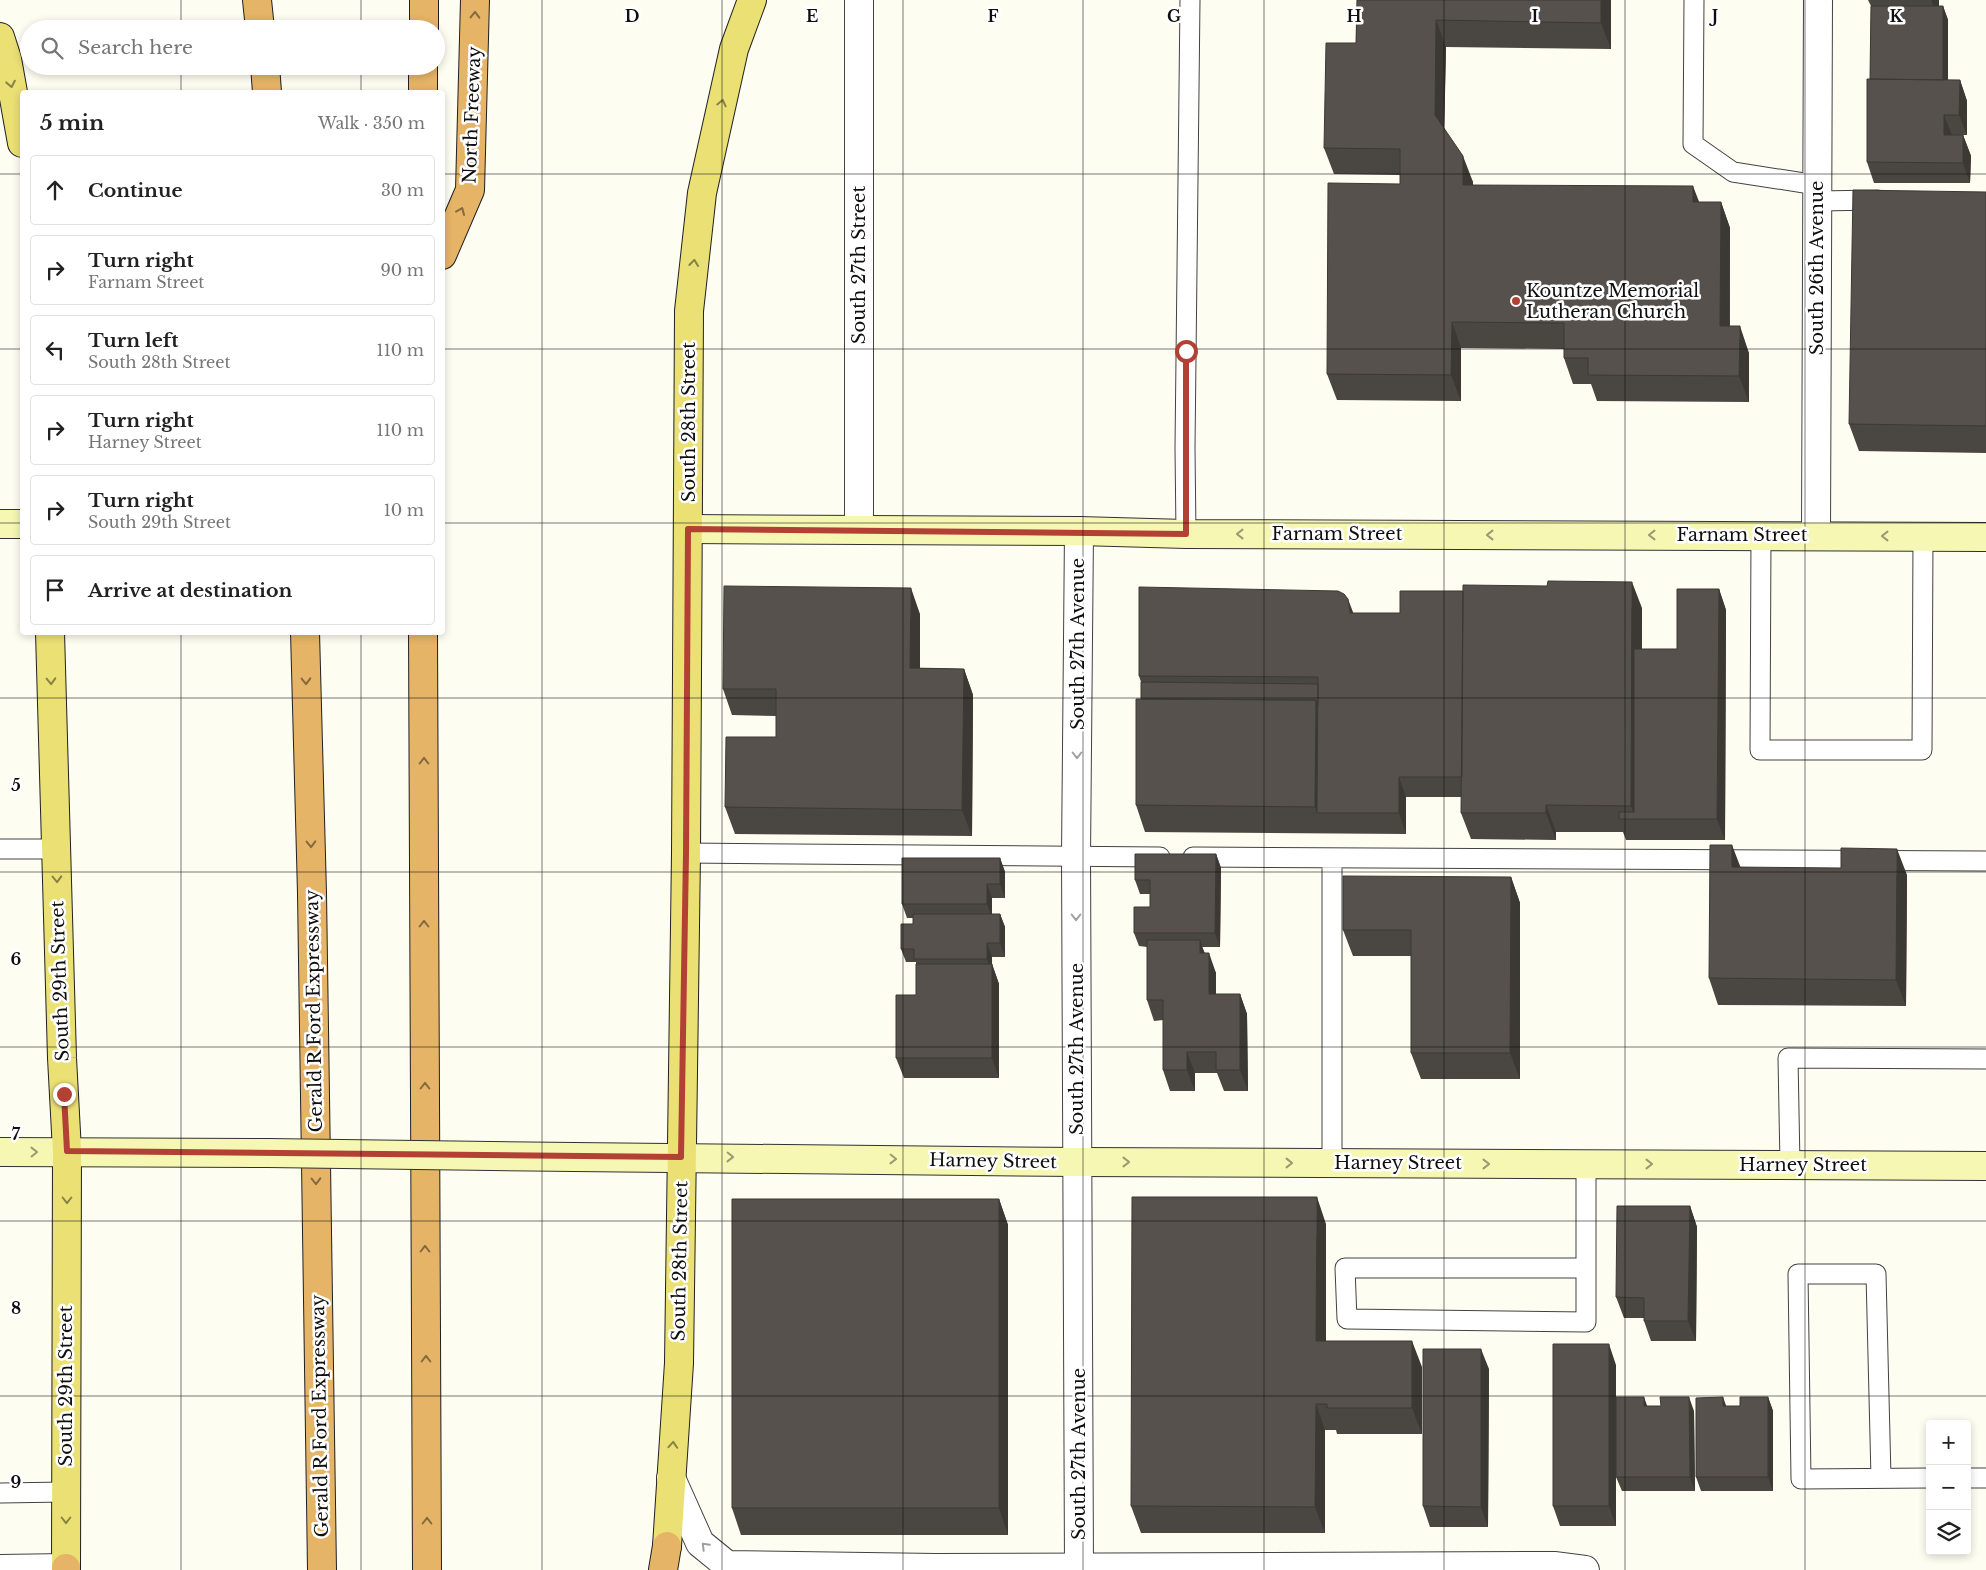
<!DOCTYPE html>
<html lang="en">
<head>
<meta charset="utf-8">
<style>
	body { margin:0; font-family:"Libre Baskerville",serif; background:#f2f2f2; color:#222 }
	.controls { position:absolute; right:15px; bottom:15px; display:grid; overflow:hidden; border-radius:5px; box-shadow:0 2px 8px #0003 }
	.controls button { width:45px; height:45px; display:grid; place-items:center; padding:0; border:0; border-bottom:1px solid #e0e0e0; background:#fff; color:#222; font:25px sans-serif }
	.stop { position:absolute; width:15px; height:15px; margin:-11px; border:4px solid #b24034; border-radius:50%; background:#fff }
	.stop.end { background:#b24034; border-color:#fff; box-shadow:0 1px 5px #0008 }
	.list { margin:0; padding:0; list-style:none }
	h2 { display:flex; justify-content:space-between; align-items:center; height:65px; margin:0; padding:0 20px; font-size:21px }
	h2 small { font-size:16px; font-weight:400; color:#767676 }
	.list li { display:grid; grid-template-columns:32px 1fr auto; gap:15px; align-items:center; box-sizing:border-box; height:70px; margin:0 10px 10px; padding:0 10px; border:1px solid #e0e0e0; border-radius:5px }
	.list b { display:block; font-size:19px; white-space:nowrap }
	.list p { margin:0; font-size:16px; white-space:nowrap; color:#767676 }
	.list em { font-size:16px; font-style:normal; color:#767676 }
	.icon { flex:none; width:28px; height:28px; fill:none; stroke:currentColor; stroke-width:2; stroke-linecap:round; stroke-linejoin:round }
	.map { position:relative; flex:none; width:1986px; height:1570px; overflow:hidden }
	.search { position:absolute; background:#fff; box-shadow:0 2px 8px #0003; left:20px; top:20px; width:425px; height:55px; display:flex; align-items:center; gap:12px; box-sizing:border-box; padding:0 18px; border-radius:28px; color:#767676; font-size:19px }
	.panel { position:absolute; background:#fff; box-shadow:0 2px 8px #0003; left:20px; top:90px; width:425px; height:545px; border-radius:5px }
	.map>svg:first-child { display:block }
</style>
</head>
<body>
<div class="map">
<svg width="1986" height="1570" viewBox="0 0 1986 1570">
	<rect width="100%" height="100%" fill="#fefdf2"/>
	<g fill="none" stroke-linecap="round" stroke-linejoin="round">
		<defs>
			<path id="service" d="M1694,0L1693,144L1733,172L1817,185
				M1817,201L1878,200
				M1186,534L1185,448L1190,0
				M1761,535L1760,750H1922L1923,536
				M0,849H57
				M686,853L1160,857
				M1193,857L1986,861
				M1332,858V1163
				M1790,1165L1788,1058L1986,1059
				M1585,1268H1345L1347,1319L1586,1322V1164
				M1881,1478L1876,1274H1798L1801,1479L1930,1478
				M1967,1478H1986
				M0,1493L66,1492"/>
			<path id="minor" d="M859,529V0
				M1079,531L1076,856L1079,1567
				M1816,535L1818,0
				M671,1478L700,1543L727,1565L936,1568L1554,1566L1585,1570
				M0,1569L66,1568"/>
			<path id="secondary" d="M0,524H22
				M688,529L1079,531L1186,534L1986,537
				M0,1152L268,1153
				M574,1157L1078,1162L1986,1166"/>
			<path id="primary" d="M0,37L7,59L22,143
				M50,632L62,1058L67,1151L66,1568
				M667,1546L679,1363L686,853L689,311L702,193L734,49L752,0"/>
			<path id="motorway" d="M257,0L260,29
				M424,29V0
				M265,66L267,92
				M423,92V66
				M442,255L470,190L475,0
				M305,632L312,893L322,1570
				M423,632L427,1570
				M66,1568V1570
				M663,1570L667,1546"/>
		</defs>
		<use href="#service" stroke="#424242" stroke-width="21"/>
		<use href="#minor" stroke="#424242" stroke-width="30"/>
		<use href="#secondary" stroke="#313131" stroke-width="30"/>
		<use href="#primary" stroke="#202020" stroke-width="30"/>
		<use href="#motorway" stroke="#202020" stroke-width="30"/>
		<use href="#service" stroke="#fff" stroke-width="19"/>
		<use href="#minor" stroke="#fff" stroke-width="28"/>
		<use href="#secondary" stroke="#f5f7b3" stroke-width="28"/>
		<use href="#primary" stroke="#ebe074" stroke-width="28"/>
		<use href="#motorway" stroke="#e6b467" stroke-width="28"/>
		<defs>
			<path id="secondary-bridge" d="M268,1153L574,1157"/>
		</defs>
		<use href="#secondary-bridge" stroke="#313131" stroke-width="30" stroke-linecap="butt"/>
		<use href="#secondary-bridge" stroke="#f5f7b3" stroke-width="28"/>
	</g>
	<path fill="#4a4641" d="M1357,0H1611V49L1446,47L1444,129L1473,182V185L1699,202H1721L1730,228V326L1749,353V402L1597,401L1591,384H1573L1564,358V349L1461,348V401L1337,400L1327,374L1400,184V175L1334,174L1324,148L1356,43Z
		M1868,0H1939V6H1943L1948,20V80H1960L1967,101V135H1952H1963L1971,156L1970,183H1874L1867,162L1870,79L1871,6Z
		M1986,192V453L1859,451L1849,424Z
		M1719,589L1726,610L1725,840H1626L1623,832H1556V840L1471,839L1461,813L1462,797H1406V834L1145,832L1136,805L1141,699V682L1139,676L1353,613H1400L1642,608V649H1677Z
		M920,614V668L964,669L973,695L972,836L735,834L725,807L776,737V716L732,715L723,689Z
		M1216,854L1221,868L1220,947H1202L1205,953L1216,973V994H1240L1247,1014L1248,1091H1224L1217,1073H1195V1091H1170L1163,1070V1020L1154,1021L1147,1000V947L1139,946L1134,933L1150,907V894H1140L1135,880Z
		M1000,858L1005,872V898H992V914H1000L1005,927V957H992V964L999,984V1078H904L896,1058L916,995V962H906L901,949L913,924V918H907L902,904Z
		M1740,867L1907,875L1906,1006L1718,1005L1709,978Z
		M1511,877L1520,903V1079H1421L1411,1053V956H1353L1343,930Z
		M999,1199L1008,1225V1535H741L732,1508Z
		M1690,1206L1697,1227L1696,1341H1651L1644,1321V1318H1624L1616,1297Z
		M1326,1224V1341L1422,1367V1434H1337L1336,1430H1325V1533H1141L1131,1506Z
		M1616,1365V1526H1560L1553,1506Z
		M1489,1369L1488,1527H1430L1423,1506Z
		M1768,1397L1773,1411V1491H1701L1696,1477L1727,1406H1740Z
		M1647,1406L1694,1411L1695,1491H1622L1616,1477Z"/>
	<path fill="#3c3935" d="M1601,0H1611V49L1601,23Z
		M1931,0H1939V20Z
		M1943,6L1948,20V100L1943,86Z
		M1436,20L1446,47L1444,142L1435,115Z
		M1960,80L1967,101V135L1959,115Z
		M1944,115L1952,135H1944Z
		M1963,135L1971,156L1970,183L1963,163Z
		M1463,156L1473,182V211L1463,185Z
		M1693,186L1703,212L1693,202Z
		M1721,202L1730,228L1729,353L1720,326Z
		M1452,322L1461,348V401L1451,375Z
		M1740,326L1749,353V402L1739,376Z
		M1632,582L1642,608L1641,819H1636L1631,806Z
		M911,588L920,614V694L910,668Z
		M1719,589L1726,610L1725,840L1717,819Z
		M1348,599L1356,620L1350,613Z
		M964,669L973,695L972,836L962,810Z
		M1326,697L1317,813L1315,807L1316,700Z
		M1399,777L1406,797V834L1399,813Z
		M1546,805L1556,832V840L1546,813Z
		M1732,845L1742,871L1732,867Z
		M1897,849L1907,875L1906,1006L1896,980Z
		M1216,854L1221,868L1220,947L1215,933Z
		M1000,858L1005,872V898L1000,884Z
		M1511,877L1520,903V1079L1510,1053Z
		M987,884L992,898V918L987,904Z
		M1000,914L1005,927V957L1000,943Z
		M1200,940L1207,961L1200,953Z
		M987,943L992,957V964L999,984V1078L992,1058V973L987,959Z
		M1209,953L1216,973V1015L1209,994Z
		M1240,994L1247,1014L1248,1091L1240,1070Z
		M1187,1052L1195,1073V1091L1187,1070Z
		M1317,1197L1326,1224V1367L1316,1341Z
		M999,1199L1008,1225V1535L999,1508Z
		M1690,1206L1697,1227L1696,1341L1688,1321Z
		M1412,1341L1422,1367V1434L1412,1408Z
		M1609,1344L1616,1365V1526L1609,1506Z
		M1481,1349L1489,1369L1488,1527L1481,1507Z
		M1644,1397L1649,1411L1644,1406Z
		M1689,1397L1694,1411L1695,1491L1690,1477Z
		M1723,1397L1728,1411L1723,1406Z
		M1768,1397L1773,1411V1491L1768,1477Z
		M1316,1404L1325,1430V1533L1315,1507Z"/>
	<path fill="#56514c" stroke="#3c3935" d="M1357,0H1601V23L1436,20L1435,115L1463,156V185L1693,186V202H1721L1720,326H1740L1739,376L1588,375V358H1564V323L1452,322L1451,375L1327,374L1328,183L1400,184V149L1324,148L1326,43H1356Z
		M1871,6H1943V80L1870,79Z
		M1867,79L1960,80L1959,115H1944V135H1963V163L1867,162Z
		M1853,190L1986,192V426L1849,424Z
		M1548,581L1632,582L1631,806L1546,805V813H1461L1463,585L1547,586Z
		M724,586L911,588L910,668L964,669L962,810L725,807L726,737H776V689H723Z
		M1139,587L1338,591L1344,594L1348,599L1350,613H1400V591H1463L1462,777H1399V813H1317L1318,677L1139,676Z
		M1677,589H1719L1717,819H1619V812H1634V649H1677Z
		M1141,682L1318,684V705L1316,700L1141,699Z
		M1136,699L1316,700L1315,807L1136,805Z
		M1710,845H1732V867L1841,868V848L1897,849L1896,980L1709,978Z
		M1135,854H1216L1215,933H1134V907H1150V880H1135Z
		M902,858H1000V884H987V904H902Z
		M1343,876L1511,877L1510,1053H1411V930H1343Z
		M913,914H1000V943H987V959H914V949H901V924H913Z
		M1147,940H1200V953H1209V994H1240V1070H1216V1052H1187V1070H1163V1000H1147Z
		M916,964H992V1058H896V995H916Z
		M1132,1197H1317L1316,1341H1412V1408H1327V1404H1316L1315,1507L1131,1506Z
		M732,1199H999V1508H732Z
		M1617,1206H1690L1688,1321H1644V1298L1616,1297Z
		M1553,1344H1609V1506H1553Z
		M1423,1349H1481V1507L1423,1506Z
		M1616,1397H1644V1406H1661L1660,1397H1689L1690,1477H1616Z
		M1723,1397V1406H1740V1397H1768V1477H1696V1398Z"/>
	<defs><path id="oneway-chevron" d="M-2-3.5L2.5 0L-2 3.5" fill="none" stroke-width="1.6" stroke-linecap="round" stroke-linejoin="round" transform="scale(1.25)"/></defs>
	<g stroke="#856a3f">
		<use href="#oneway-chevron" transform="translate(475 15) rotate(-89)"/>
		<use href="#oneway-chevron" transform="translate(461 211) rotate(-67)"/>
		<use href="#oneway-chevron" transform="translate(306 681) rotate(89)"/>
		<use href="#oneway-chevron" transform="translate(424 761) rotate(-90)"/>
		<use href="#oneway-chevron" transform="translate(311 844) rotate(89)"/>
		<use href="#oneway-chevron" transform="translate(424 924) rotate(-90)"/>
		<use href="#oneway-chevron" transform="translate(425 1086) rotate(-90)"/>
		<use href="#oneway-chevron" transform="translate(316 1181) rotate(89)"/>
		<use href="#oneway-chevron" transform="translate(425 1249) rotate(-90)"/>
		<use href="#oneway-chevron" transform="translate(426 1359) rotate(-90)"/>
		<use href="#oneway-chevron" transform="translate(427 1521) rotate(-90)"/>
	</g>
	<g stroke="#888247">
		<use href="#oneway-chevron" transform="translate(11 84) rotate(79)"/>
		<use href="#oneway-chevron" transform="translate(722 103) rotate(-77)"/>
		<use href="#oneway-chevron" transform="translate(694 263) rotate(-84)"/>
		<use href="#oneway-chevron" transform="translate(51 681) rotate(88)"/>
		<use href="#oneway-chevron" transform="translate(57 879) rotate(88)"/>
		<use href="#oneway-chevron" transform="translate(67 1200) rotate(90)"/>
		<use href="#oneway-chevron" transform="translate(673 1445) rotate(-86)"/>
		<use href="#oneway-chevron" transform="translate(66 1520) rotate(90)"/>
	</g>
	<g stroke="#999a71">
		<use href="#oneway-chevron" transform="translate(1240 534) rotate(-180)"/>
		<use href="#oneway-chevron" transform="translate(1490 535) rotate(-180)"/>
		<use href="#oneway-chevron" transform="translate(1652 535) rotate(-180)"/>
		<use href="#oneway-chevron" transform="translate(1885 536) rotate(-180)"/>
		<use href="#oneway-chevron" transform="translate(34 1152) rotate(-1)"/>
		<use href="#oneway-chevron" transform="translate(730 1157) rotate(1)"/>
		<use href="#oneway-chevron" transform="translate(893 1159) rotate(1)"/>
		<use href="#oneway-chevron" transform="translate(1126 1162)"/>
		<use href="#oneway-chevron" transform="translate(1289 1163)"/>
		<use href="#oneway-chevron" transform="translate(1486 1164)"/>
		<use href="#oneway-chevron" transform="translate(1649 1164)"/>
	</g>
	<g stroke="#9f9f9f">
		<use href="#oneway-chevron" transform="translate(1077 755) rotate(90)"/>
		<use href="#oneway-chevron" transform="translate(1076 917) rotate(90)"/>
		<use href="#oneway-chevron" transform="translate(705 1546) rotate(-135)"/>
	</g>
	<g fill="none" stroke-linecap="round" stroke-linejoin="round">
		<path stroke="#b24034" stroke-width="6" d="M64,1094L67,1151L681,1157L686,853L688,529L1186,534V351"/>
	</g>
	<path fill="none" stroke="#0f0f0f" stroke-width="1" stroke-opacity="0.55" d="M181,0V29M361,0V29M542,0V1570M722,0V1570M903,0V1570M1083,0V1570M1264,0V1570M1444,0V1570M1625,0V1570M1805,0V1570M181,66V92M361,66V92M0,174H22M442,174H1986M0,349H22M442,349H1986M0,523H22M442,523H1986M181,632V1570M361,632V1570M0,698H1986M0,872H1986M0,1047H1986M0,1221H1986M0,1396H1986"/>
	<circle fill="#b24034" stroke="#fff" stroke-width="2" cx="1516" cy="301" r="5"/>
	<g text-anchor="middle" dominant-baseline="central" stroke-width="5" stroke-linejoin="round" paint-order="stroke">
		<g font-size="18" fill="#0f0f0f" stroke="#fff">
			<text transform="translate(472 115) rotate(-88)">North Freeway</text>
			<text transform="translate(859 265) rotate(-90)">South 27th Street</text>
			<text transform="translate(1817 268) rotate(-90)">South 26th Avenue</text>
			<text transform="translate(689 422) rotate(-90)">South 28th Street</text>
			<text x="1337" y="534">Farnam Street</text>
			<text x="1742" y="535">Farnam Street</text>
			<text transform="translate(1078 644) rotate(-90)">South 27th Avenue</text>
			<text transform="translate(60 981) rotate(-92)">South 29th Street</text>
			<text transform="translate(314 1011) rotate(-91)">Gerald R Ford Expressway</text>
			<text transform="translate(1077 1049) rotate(-90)">South 27th Avenue</text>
			<text transform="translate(993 1161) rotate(1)">Harney Street</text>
			<text x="1398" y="1163">Harney Street</text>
			<text x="1803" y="1165">Harney Street</text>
			<text transform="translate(680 1261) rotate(-89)">South 28th Street</text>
			<text transform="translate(66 1386) rotate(-90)">South 29th Street</text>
			<text transform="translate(320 1416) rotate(-91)">Gerald R Ford Expressway</text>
			<text transform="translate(1079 1454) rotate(-90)">South 27th Avenue</text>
		</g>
		<g font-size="18" fill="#0f0f0f" stroke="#fff" text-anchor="start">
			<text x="1526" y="291">Kountze Memorial<tspan x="1526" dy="21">Lutheran Church</tspan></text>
		</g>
	</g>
	<g font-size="16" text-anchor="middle" font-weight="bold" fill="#0f0f0f" stroke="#fff" stroke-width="5" stroke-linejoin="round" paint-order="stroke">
		<text x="632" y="22">D</text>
		<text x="812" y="22">E</text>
		<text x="993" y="22">F</text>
		<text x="1174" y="22">G</text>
		<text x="1354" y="22">H</text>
		<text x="1535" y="22">I</text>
		<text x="1715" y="22">J</text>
		<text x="1896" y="22">K</text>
		<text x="16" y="791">5</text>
		<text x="16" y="965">6</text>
		<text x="16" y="1140">7</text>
		<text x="16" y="1314">8</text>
		<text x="16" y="1488">9</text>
	</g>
</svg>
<div class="controls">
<button>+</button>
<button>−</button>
<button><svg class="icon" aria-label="layers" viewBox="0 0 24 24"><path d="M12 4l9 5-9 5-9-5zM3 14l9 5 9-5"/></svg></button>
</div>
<div class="stop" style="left:1186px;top:351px"></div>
<div class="stop end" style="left:64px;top:1094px"></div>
<div class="search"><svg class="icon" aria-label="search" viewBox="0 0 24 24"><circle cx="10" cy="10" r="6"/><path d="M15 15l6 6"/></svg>Search here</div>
<section class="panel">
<h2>5 min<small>Walk · 350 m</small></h2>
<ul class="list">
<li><svg class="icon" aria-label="ahead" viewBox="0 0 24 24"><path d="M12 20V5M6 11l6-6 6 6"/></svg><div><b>Continue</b></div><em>30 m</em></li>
<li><svg class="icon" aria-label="right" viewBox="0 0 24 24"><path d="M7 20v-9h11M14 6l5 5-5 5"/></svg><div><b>Turn right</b><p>Farnam Street</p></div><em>90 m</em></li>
<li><svg class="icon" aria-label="left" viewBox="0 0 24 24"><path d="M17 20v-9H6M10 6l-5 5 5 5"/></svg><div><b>Turn left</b><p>South 28th Street</p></div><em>110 m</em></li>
<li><svg class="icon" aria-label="right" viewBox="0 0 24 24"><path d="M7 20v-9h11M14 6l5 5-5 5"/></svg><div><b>Turn right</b><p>Harney Street</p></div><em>110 m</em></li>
<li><svg class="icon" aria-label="right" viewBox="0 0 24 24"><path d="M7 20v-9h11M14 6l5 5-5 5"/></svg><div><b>Turn right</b><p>South 29th Street</p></div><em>10 m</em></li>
<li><svg class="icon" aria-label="arrive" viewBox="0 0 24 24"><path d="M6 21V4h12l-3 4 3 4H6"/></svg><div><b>Arrive at destination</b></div></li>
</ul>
</section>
</div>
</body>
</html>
